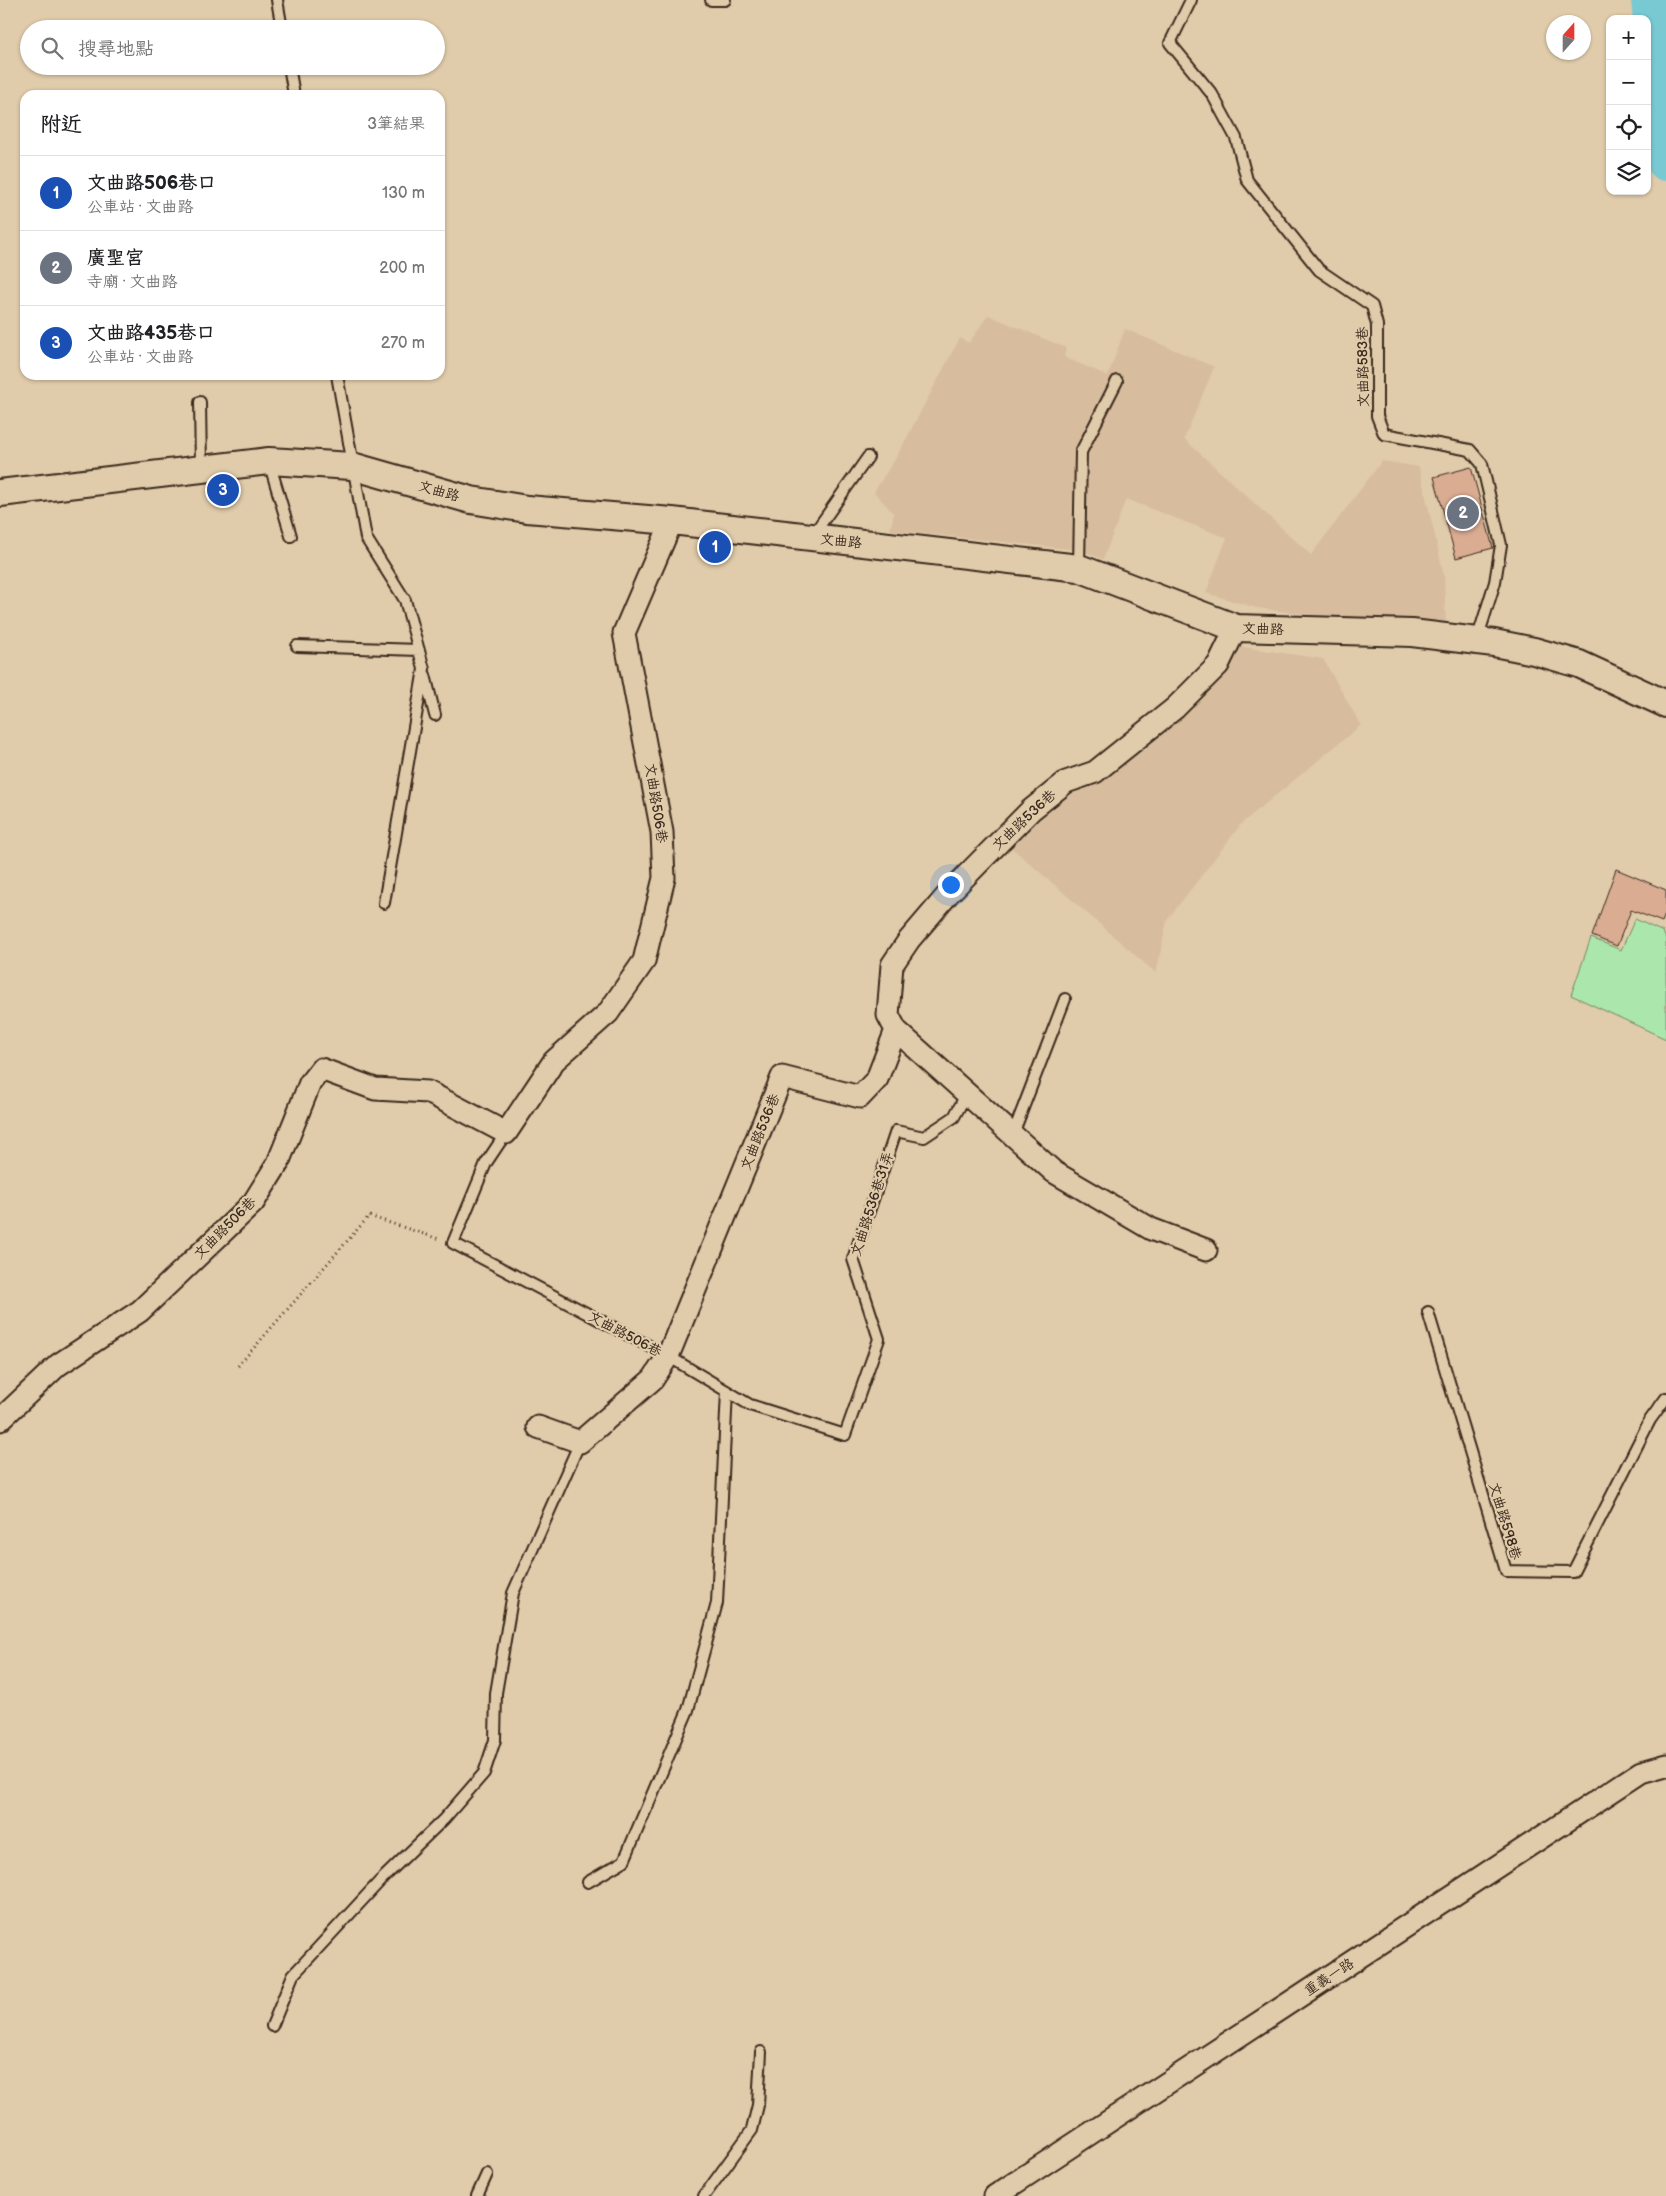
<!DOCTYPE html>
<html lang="zh-TW">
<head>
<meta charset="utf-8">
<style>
	body { margin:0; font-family:"Balsamiq Sans","LXGW WenKai TC",sans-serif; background:#f2f2f2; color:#202124 }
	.controls { position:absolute; right:15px; top:15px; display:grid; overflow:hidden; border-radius:10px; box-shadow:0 1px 4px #0004 }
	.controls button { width:45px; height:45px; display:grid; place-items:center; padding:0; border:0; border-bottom:1px solid #e0e0e0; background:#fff; color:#202124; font:25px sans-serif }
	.compass { position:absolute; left:1546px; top:15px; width:45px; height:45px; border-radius:50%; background:#fff; box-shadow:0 1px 4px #0004; rotate:21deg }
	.you { position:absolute; left:950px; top:884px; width:18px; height:18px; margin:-12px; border:4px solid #fff; border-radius:50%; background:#1a73e8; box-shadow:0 0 0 8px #1a73e833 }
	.badge { display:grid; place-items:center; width:32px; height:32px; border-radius:50%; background:#111827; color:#fff; font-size:16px; font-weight:700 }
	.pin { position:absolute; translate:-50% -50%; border:2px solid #fff; box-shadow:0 1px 5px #0006 }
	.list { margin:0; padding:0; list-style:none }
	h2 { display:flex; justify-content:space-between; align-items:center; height:65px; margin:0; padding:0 20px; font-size:21px }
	h2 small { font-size:16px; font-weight:400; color:#757577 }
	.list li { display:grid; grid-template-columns:32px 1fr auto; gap:15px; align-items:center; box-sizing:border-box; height:75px; padding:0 20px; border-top:1px solid #e0e0e0 }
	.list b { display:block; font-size:19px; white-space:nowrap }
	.list p { margin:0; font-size:16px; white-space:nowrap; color:#757577 }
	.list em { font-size:16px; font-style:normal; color:#757577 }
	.icon { flex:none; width:28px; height:28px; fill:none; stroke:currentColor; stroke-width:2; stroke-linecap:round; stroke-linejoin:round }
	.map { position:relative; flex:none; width:1666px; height:2196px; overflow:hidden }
	.search { position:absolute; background:#fff; box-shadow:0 1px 4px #0004; left:20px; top:20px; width:425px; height:55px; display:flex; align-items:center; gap:12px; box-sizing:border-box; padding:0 18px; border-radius:28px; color:#757577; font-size:19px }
	.panel { position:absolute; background:#fff; box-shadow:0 1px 4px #0004; left:20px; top:90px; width:425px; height:290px; border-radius:15px }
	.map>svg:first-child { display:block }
</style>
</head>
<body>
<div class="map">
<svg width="1666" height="2196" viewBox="0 0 1666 2196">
	<rect width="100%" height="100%" fill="#e0cbaa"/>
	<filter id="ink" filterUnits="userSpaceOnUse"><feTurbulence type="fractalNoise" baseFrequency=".02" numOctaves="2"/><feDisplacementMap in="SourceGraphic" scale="10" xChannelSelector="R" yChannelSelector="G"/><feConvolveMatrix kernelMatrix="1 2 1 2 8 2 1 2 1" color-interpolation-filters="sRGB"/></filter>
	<g filter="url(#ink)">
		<path fill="#d7bc9e" d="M988,315L1066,348L1064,357L1108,376L1125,329L1214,367L1184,439L1311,555L1382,461L1419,467L1444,576L1446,632L1257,608L1206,593L1227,538L1126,499L1103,559L1080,550L890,530L894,514L874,492L896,458L960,338L969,343Z
			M1230,645L1323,659L1361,725L1242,823L1167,920L1156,973L1005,842L1044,795L1088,779Z"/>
		<path fill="#abe7ad" stroke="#738866" d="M1635,919L1663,932L1666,939V1039L1571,995L1591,938L1621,950Z"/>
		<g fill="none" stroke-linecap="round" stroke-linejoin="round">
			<path stroke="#78c9d2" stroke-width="38" d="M1650,0L1666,162"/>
		</g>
		<path fill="#daac92" stroke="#3b2a1e" d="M1471,467L1493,548L1456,558L1434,477Z
			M1616,869L1666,890V912L1662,922L1631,910L1617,946L1592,936Z"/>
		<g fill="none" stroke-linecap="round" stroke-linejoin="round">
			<defs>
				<path id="service" d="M277,0L282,29
					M711,0H725
					M1191,0L1170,43L1212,94L1236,138L1247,180L1319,270L1372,306L1377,325V416L1384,434L1470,450L1482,464L1501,545L1495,582L1477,640
					M289,66L294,95
					M337,375L366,538L405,600L424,669L384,903
					M200,402L201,468
					M269,462L291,536
					M813,535L868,457
					M1079,567L1081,452L1117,381
					M297,646L419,650
					M425,675L435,715
					M506,1133L486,1163L453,1243L668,1356L750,1405L845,1435L879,1339L853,1259L896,1131L924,1137L954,1117L967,1093
					M1013,1134L1065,999
					M1428,1312L1506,1571L1573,1572L1650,1420L1666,1398
					M588,1882L624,1861L688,1710L717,1603L727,1391
					M272,2026L293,1975L380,1881L444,1819L484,1773L495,1740L496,1693L513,1593L580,1442
					M477,2196L487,2174
					M704,2196L752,2130L758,2105L761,2052"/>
				<path id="minor" d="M896,1030L1054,1172L1151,1229L1206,1250
					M0,1420L58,1365L140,1311L253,1203L278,1163L310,1083L321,1069L375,1089L428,1092L506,1133L554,1061L608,1013L644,961L664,878L662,832L624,633L672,521
					M538,1427L580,1442L653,1379L668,1356L782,1077L860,1097L877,1079L896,1030L888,1015L892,965L909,940L950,892L1031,810L1066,782L1095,772L1175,708L1218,665L1236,628
					M995,2196L1641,1772L1666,1765"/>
				<path id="tertiary" d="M0,493L269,461L352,466L471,500L527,509L672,521L1079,568L1236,628L1412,633L1494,643L1534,651L1579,664L1666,704"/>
			</defs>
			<use href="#service" stroke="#3b2a1e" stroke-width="14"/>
			<use href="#minor" stroke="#3b2a1e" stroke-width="25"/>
			<use href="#tertiary" stroke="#3b2a1e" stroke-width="30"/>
			<path stroke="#3b2a1e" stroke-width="3" stroke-dasharray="1 4" stroke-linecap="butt" d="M238,1366L369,1216L439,1239"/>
			<use href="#service" stroke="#e0cbaa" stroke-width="10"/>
			<use href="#minor" stroke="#e0cbaa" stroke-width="21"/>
			<use href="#tertiary" stroke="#e0cbaa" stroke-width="26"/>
		</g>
	</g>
	<g text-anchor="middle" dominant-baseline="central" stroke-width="4.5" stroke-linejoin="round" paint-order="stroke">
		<g font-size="14" fill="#3b2a1e" stroke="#e0cbaa">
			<text transform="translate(1363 367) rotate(-91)">文曲路583巷</text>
			<text transform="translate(439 491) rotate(16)">文曲路</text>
			<text transform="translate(841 541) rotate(6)">文曲路</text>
			<text transform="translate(1263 629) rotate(2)">文曲路</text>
			<text transform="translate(656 803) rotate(81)">文曲路506巷</text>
			<text transform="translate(1024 820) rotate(-43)">文曲路536巷</text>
			<text transform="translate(760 1132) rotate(-68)">文曲路536巷</text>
			<text transform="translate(872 1204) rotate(-72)">文曲路536巷31弄</text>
			<text transform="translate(225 1228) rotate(-45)">文曲路506巷</text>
			<text transform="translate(625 1334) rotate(28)">文曲路506巷</text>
			<text transform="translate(1505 1521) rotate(73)">文曲路598巷</text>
			<text transform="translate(1329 1977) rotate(-33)">重義一路</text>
		</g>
	</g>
</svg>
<div class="controls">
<button>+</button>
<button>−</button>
<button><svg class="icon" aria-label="locate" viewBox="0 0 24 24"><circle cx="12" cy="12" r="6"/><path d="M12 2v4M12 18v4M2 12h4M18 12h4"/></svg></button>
<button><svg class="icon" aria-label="layers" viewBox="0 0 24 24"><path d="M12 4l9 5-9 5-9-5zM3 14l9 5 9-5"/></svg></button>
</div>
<svg class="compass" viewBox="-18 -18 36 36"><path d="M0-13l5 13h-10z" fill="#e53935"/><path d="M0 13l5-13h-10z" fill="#757577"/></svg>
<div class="you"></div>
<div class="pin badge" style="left:715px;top:547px;background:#1a4fb4">1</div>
<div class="pin badge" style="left:1463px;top:513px;background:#6b7280">2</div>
<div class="pin badge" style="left:223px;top:490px;background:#1a4fb4">3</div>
<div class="search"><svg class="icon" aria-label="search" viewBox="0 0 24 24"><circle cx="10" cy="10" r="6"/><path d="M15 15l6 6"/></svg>搜尋地點</div>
<section class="panel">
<h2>附近<small>3筆結果</small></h2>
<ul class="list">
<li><span class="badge" style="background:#1a4fb4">1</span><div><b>文曲路506巷口</b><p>公車站 · 文曲路</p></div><em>130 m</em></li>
<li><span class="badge" style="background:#6b7280">2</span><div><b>廣聖宮</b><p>寺廟 · 文曲路</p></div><em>200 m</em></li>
<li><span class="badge" style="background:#1a4fb4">3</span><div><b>文曲路435巷口</b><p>公車站 · 文曲路</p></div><em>270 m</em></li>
</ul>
</section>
</div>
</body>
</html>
